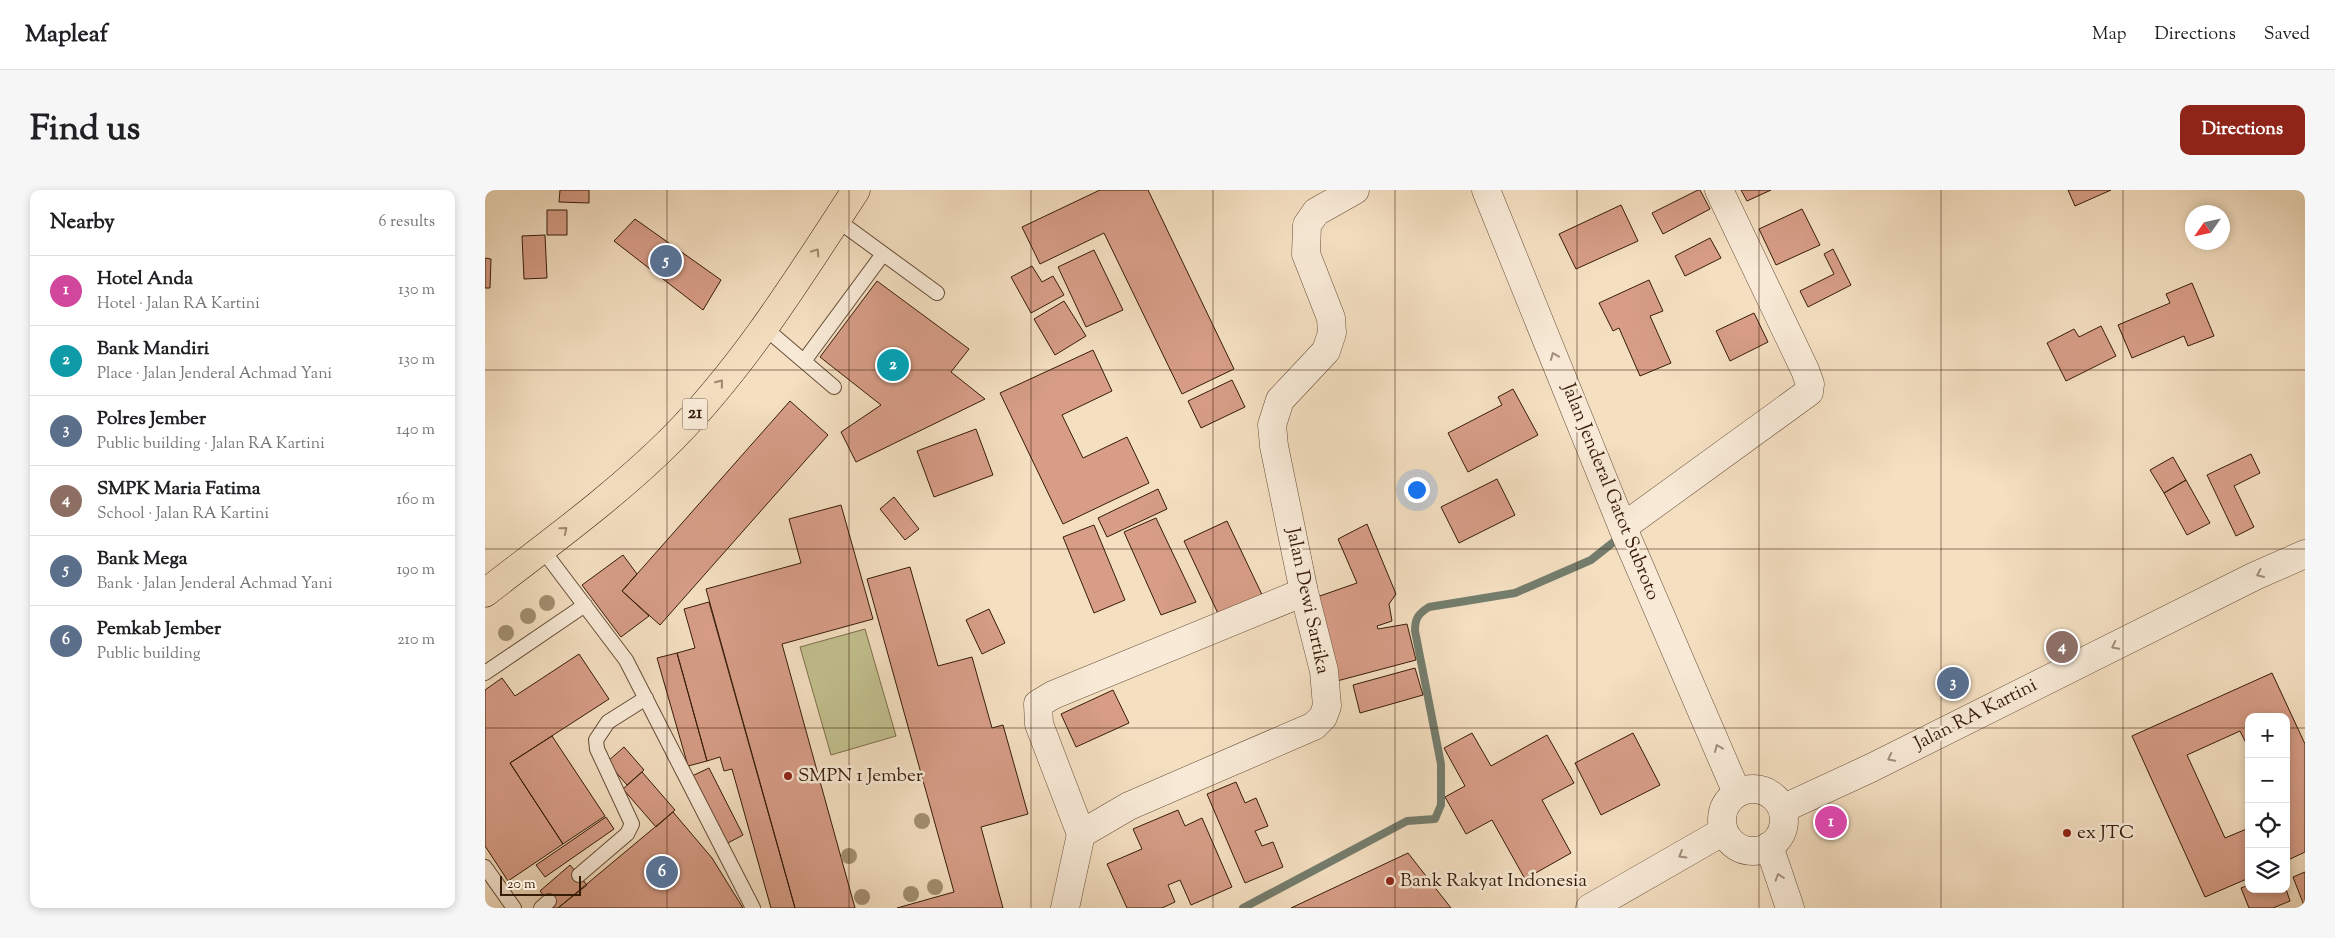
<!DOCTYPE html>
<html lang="en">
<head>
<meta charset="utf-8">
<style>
	body { margin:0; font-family:"Sorts Mill Goudy",serif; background:#f6f6f6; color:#202124 }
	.controls { position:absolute; right:15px; bottom:15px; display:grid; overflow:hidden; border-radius:10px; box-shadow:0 2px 8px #0003 }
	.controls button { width:45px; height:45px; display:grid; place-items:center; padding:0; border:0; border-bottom:1px solid #e0e0e0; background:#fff; color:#202124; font:25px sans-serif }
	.compass { position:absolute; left:1700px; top:15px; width:45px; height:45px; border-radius:50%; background:#fff; box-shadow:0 2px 8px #0003; rotate:236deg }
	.scale { position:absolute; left:15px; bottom:12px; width:81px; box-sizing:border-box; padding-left:5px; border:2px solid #371c08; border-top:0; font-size:14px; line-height:18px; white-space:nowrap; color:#371c08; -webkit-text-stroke:4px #f8ead7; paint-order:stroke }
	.you { position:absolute; left:931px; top:299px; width:18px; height:18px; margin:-12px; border:4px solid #fff; border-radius:50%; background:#1a73e8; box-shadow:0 0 0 8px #1a73e833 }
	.badge { display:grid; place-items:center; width:32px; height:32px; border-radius:50%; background:#8f2418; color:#fff; font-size:16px; font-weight:700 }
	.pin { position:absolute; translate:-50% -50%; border:2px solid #fff; box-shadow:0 1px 5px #0006 }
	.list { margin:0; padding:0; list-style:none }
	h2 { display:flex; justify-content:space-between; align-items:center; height:65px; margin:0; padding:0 20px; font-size:21px }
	h2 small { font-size:16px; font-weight:400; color:#757577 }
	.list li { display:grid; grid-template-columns:32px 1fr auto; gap:15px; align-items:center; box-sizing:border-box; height:70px; padding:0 20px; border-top:1px solid #e0e0e0 }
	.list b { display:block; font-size:19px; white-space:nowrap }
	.list p { margin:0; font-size:16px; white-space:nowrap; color:#757577 }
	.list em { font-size:16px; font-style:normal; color:#757577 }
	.icon { flex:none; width:28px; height:28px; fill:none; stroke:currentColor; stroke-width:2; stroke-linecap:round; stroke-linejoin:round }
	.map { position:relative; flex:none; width:1820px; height:718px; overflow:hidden; border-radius:10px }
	header { display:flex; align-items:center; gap:30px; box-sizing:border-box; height:70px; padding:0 25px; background:#fff; border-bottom:1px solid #e0e0e0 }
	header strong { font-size:24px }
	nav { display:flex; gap:28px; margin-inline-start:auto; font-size:18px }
	.intro { display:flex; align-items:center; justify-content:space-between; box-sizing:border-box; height:120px; padding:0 30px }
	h1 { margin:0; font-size:35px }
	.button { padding:12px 22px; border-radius:10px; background:#8f2418; color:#fff; font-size:18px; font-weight:700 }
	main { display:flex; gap:30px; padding:0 30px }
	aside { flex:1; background:#fff; border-radius:10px; box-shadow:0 2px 8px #0003 }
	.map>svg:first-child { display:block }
</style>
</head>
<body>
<header>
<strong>Mapleaf</strong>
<nav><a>Map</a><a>Directions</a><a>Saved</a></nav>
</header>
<div class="intro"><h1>Find us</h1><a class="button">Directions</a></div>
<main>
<aside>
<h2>Nearby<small>6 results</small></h2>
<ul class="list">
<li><span class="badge" style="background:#d1479c">1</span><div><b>Hotel Anda</b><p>Hotel · Jalan RA Kartini</p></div><em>130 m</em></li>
<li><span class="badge" style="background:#0f9aa8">2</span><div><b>Bank Mandiri</b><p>Place · Jalan Jenderal Achmad Yani</p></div><em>130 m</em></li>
<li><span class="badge" style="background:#5c6f8a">3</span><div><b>Polres Jember</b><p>Public building · Jalan RA Kartini</p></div><em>140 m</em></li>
<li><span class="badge" style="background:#8d6e63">4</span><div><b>SMPK Maria Fatima</b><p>School · Jalan RA Kartini</p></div><em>160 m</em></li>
<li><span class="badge" style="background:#5c6f8a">5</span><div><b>Bank Mega</b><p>Bank · Jalan Jenderal Achmad Yani</p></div><em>190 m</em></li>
<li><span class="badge" style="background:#5c6f8a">6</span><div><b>Pemkab Jember</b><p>Public building</p></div><em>210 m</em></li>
</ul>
</aside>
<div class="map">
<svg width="1820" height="718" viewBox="0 0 1820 718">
	<rect width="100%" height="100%" fill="#f4dfc1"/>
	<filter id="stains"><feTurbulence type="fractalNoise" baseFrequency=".004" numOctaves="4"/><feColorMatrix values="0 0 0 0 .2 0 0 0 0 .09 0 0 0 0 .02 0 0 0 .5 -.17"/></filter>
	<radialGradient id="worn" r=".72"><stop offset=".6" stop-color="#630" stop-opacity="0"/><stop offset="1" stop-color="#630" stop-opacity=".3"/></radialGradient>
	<path fill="#c2c08e" stroke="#7c6e4b" d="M380,439L411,546L346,565L315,457Z"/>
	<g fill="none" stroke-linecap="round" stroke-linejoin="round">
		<path stroke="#747d6d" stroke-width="8" d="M758,718L922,631L950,629L956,615V574L930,441C930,428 933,424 944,417L1030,403L1106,370L1135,347"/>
	</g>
	<path fill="#d79d87" stroke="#371c08" d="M75,0H104V13L74,12Z
		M615,0H663L749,179L697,204L619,43L555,74L537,37Z
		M1213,0H1215L1225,19L1178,44L1167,23Z
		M1256,0H1286L1262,11Z
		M1583,0H1626L1590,16Z
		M1136,15L1153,51L1091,79L1074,44Z
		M1317,19L1335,55L1291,75L1274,39Z
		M62,20H82V45H62Z
		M150,29L236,90L218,120L129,51Z
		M60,45L62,88L39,89L37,46Z
		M1225,48L1236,68L1200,86L1190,66Z
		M1348,59L1366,95L1323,117L1315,101L1349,84L1339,64Z
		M609,60L638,120L601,137L573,77Z
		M0,68L6,69L5,98H0Z
		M547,76L557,92L568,86L579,105L546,123L526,87Z
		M1164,90L1178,121L1165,126L1186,173L1155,186L1134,138L1128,141L1114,113Z
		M392,91L484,159L466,182L500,209L371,272L356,242L396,215L335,167Z
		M1707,93L1729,146L1703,156L1699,146L1647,168L1633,135L1685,113L1681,104Z
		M579,111L601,146L570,165L549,129Z
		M1269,123L1283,152L1245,171L1231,141Z
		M1616,136L1631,166L1581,191L1562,153L1589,139L1594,147Z
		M608,160L627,201L577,225L598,268L642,247L664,293L578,334L515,203Z
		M747,190L760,217L716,238L703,211Z
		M1028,199L1053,245L983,282L963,243L1017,215L1013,207Z
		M305,211L343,245L175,435L137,401Z
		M491,239L508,285L449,307L432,261Z
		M1766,264L1775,283L1749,296L1769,337L1751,346L1722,285Z
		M1688,267L1701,290L1679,303L1665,280Z
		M1012,289L1030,325L974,353L956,317Z
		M1701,290L1725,333L1702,345L1679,303Z
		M673,299L682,319L622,347L613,328Z
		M409,307L434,339L420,350L395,319Z
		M356,315L388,429L297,454L370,718H310L221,399L316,373L304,329Z
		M671,328L711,412L676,425L639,342Z
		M742,331L780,411L737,432L699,351Z
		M882,334L911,404L904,414L907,431L892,436L893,439L922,434L931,470L852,491L829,408L872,393L853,349Z
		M609,335L640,410L609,423L578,347Z
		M138,365L152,384L137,401L164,426L136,447L97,395Z
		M425,377L453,476L487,467L507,538L518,535L543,624L496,637L518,718H412L469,702L382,389Z
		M224,412L310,718H286L247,579L239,581L235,567L222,571L192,463L210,458L199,419Z
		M504,419L520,453L497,464L481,430Z
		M192,463L222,571L203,576L172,468Z
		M94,464L124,509L25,573L78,654L23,691L0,656V500L17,488L30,506Z
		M930,478L938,505L875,523L868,495Z
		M1787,483L1820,554V662L1801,671V527H1764V559L1755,541L1702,565L1740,648L1764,638V688L1720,707L1647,546Z
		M628,500L644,533L591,557L576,524Z
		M987,543L1006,576L1062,545L1089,593L1057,610L1086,663L1040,689L1007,630L981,644L960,607L980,596L959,558Z
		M1148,543L1175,595L1116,625L1090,573Z
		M67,546L120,626L78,654L25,573Z
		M139,557L159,580L142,595L122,572Z
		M224,578L258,645L241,654L207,586Z
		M157,582L190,620L171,637L138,599Z
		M751,592L760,613L771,608L783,636L770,641L777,656L788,652L798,677L760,693L722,604Z
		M693,620L700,636L717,628L747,697L706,715L695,690L683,695L690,712L677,718H642L622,674L657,659L648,639Z
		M188,622L227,668L258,718H73Z
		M121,627L129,639L60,687L51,675Z
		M923,663L966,718H806Z
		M85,675L102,695L73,718H69L55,701Z
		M1820,682V718L1808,687Z
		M1764,695V699H1801L1805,711L1788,718H1764L1756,698Z"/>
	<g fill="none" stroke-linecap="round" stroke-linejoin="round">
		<defs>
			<path id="service" d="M352,30L452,103
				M280,138L349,197
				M319,171L398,64
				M57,359L141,470L268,718
				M0,483L100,415
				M0,677L29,718
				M94,685L142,644L147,634L112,559L111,550L123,532L161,508
				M56,718L64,711"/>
			<path id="minor" d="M1001,0L1140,343L1252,603
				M1138,337L1324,202L1325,194L1320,180L1234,0
				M1237 630a31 31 0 1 1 62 0a31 31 0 1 1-62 0Z
				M1297,619L1386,578L1770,386L1820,364
				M596,644L554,534L553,514L568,505L819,402
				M1284,656L1305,718
				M580,718L596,644L644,616L829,536L838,527L842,516L839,481L819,402L789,256L787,235L795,210L841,161L847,143L846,128L821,64L822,35L831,22L870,0
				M1105,718L1239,641"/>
			<path id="trunk" d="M0,403C63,354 130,306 187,249C260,175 315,86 371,0"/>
		</defs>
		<use href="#service" stroke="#664d36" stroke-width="16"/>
		<use href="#minor" stroke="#664d36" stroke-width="29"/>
		<use href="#trunk" stroke="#371c08" stroke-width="29"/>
		<use href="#service" stroke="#f8ead7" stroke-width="14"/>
		<use href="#minor" stroke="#f8ead7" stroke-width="28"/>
		<use href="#trunk" stroke="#f4dfc1" stroke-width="28"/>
	</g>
	<g fill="#a38f71">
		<circle cx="62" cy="413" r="8"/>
		<circle cx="43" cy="426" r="8"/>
		<circle cx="21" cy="443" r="8"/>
		<circle cx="437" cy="631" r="8"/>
		<circle cx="364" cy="666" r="8"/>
		<circle cx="450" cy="697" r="8"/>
		<circle cx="426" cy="704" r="8"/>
		<circle cx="377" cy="707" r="8"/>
	</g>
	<defs><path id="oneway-chevron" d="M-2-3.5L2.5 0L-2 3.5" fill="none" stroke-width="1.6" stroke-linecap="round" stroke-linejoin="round" transform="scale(1.25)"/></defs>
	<g stroke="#9f876e">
		<use href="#oneway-chevron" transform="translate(331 62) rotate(-56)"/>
		<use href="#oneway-chevron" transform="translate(235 193) rotate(-51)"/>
		<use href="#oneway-chevron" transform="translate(79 340) rotate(-39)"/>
	</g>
	<g stroke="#a18d7a">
		<use href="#oneway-chevron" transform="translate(1069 166) rotate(-112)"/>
		<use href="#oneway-chevron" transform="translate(1775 384) rotate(156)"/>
		<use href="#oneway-chevron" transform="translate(1630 456) rotate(153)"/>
		<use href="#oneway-chevron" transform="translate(1233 558) rotate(-113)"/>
		<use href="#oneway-chevron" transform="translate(1406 568) rotate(153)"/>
		<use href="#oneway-chevron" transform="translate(1197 665) rotate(150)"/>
		<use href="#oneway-chevron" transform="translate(1294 687) rotate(-108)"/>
	</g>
	<path fill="none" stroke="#371c08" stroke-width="1" stroke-opacity="0.55" d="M182,0V718M364,0V718M546,0V718M728,0V718M910,0V718M1092,0V718M1274,0V718M1456,0V718M1638,0V718M0,180H1820M0,359H1820M0,538H1764M1801,538H1820"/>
	<g fill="#8f2418" stroke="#f8ead7" stroke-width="2">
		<circle cx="303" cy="586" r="5"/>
		<circle cx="1582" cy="643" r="5"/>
		<circle cx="905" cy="691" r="5"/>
	</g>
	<g text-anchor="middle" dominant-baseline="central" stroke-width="5" stroke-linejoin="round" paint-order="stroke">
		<rect fill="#f8ead7" stroke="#715a46" stroke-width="1" x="197.5" y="208.5" width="25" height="31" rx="4"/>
		<g font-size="18" font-weight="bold" fill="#371c08">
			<text x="210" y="224">21</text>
		</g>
		<g font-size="19" fill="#371c08" stroke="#f8ead7">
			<text transform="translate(1125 302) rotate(68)">Jalan Jenderal Gatot Subroto</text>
			<text transform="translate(822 411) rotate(78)">Jalan Dewi Sartika</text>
			<text transform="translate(1491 525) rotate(-27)">Jalan RA Kartini</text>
		</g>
		<g font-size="19" fill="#371c08" stroke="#f8ead7" text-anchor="start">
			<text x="313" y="586">SMPN 1 Jember</text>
			<text x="1592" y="643">ex JTC</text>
			<text x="915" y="691">Bank Rakyat Indonesia</text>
		</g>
	</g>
	<rect width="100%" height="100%" filter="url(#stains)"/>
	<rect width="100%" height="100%" fill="url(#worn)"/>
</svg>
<div class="controls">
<button>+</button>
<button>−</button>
<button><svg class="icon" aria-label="locate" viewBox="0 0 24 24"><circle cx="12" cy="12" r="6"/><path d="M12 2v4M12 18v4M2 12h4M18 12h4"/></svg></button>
<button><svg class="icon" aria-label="layers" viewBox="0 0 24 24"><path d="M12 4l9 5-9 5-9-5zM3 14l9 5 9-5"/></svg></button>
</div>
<svg class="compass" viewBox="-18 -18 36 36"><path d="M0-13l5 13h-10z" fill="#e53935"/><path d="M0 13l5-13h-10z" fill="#757577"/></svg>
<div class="scale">20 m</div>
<div class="you"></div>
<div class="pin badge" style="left:1346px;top:632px;background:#d1479c">1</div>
<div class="pin badge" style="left:408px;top:175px;background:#0f9aa8">2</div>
<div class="pin badge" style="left:1468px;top:493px;background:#5c6f8a">3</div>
<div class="pin badge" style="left:1577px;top:457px;background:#8d6e63">4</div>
<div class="pin badge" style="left:181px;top:71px;background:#5c6f8a">5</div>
<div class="pin badge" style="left:177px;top:682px;background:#5c6f8a">6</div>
</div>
</main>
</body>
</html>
